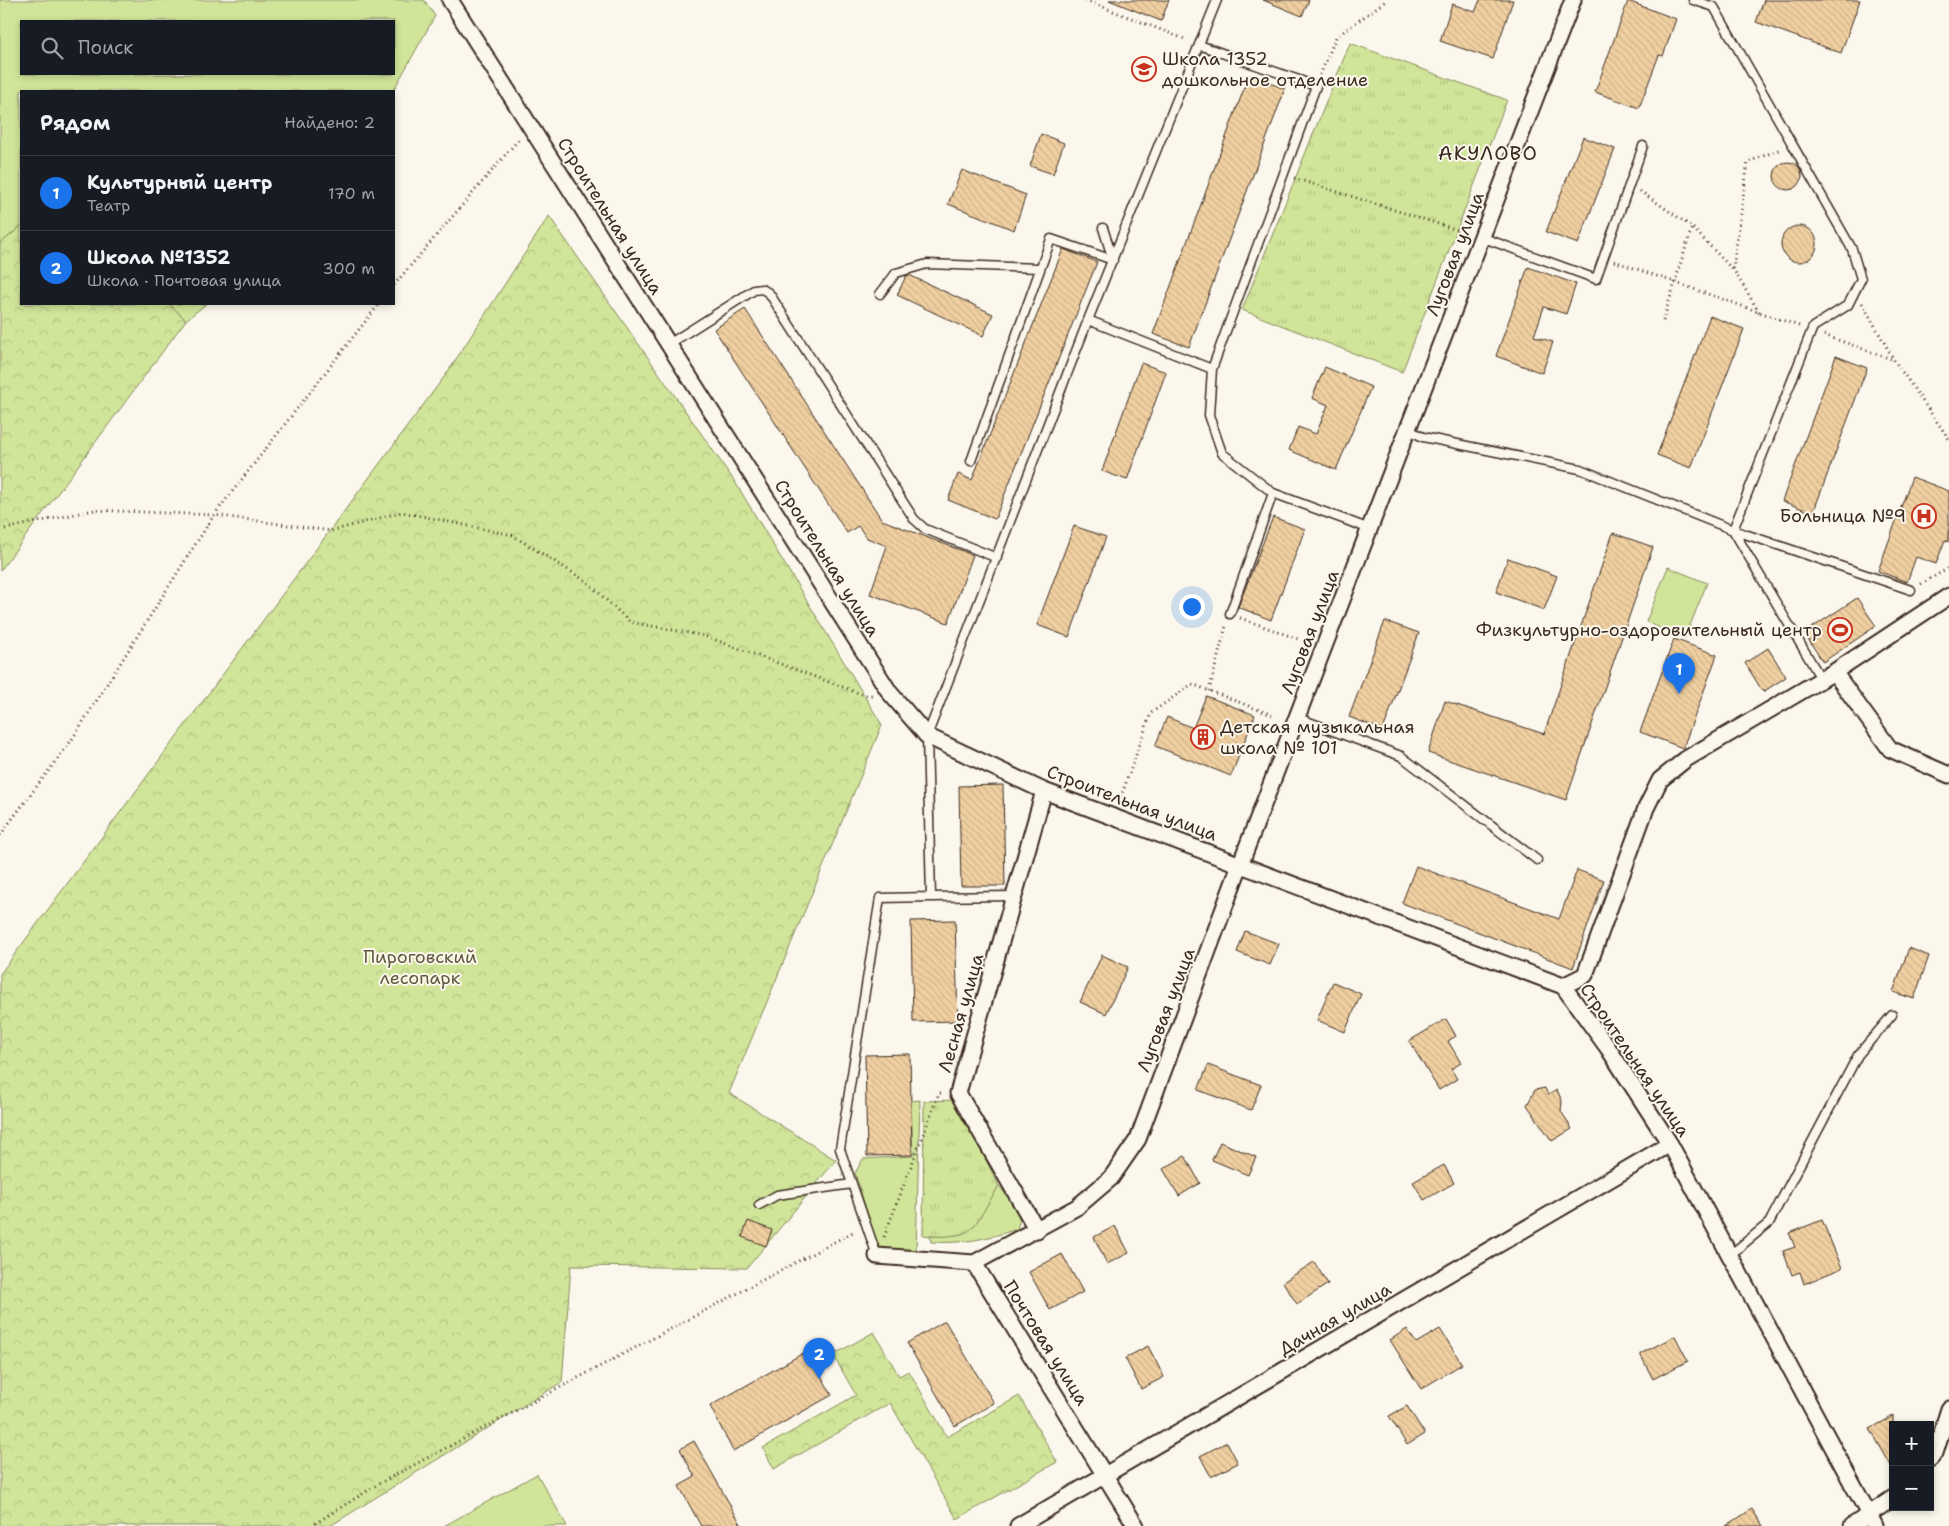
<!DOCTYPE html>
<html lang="ru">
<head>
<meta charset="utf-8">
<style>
	body { margin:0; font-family:"Shantell Sans",sans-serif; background:#20242c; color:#f1f3f6 }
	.controls { position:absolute; right:15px; bottom:15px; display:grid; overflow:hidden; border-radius:0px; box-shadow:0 2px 8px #0003 }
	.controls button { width:45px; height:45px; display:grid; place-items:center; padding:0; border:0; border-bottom:1px solid #363941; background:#171b24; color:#f1f3f6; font:25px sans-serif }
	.you { position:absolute; left:1191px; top:606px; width:18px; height:18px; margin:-12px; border:4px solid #fff; border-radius:50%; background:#1a73e8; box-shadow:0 0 0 8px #1a73e833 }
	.badge { display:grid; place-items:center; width:32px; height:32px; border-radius:50%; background:#1a73e8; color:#fff; font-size:16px; font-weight:700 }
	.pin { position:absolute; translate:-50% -41px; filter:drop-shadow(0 1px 2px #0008) }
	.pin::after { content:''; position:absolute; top:26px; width:18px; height:15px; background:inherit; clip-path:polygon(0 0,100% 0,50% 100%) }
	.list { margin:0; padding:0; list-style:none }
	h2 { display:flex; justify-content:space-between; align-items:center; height:65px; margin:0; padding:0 20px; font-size:21px }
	h2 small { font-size:16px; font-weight:400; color:#9ea1a6 }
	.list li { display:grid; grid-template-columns:32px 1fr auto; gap:15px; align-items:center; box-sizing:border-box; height:75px; padding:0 20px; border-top:1px solid #363941 }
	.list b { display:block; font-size:19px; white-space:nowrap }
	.list p { margin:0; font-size:16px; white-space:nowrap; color:#9ea1a6 }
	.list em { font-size:16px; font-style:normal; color:#9ea1a6 }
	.icon { flex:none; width:28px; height:28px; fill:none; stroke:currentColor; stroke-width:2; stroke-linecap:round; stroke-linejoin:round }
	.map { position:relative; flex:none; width:1949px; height:1526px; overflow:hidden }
	.search { position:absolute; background:#171b24; box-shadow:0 2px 8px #0003; left:20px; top:20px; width:375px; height:55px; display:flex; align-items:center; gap:12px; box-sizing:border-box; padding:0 18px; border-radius:0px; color:#9ea1a6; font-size:19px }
	.panel { position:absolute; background:#171b24; box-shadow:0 2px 8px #0003; left:20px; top:90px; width:375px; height:215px; border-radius:0px }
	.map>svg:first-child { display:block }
</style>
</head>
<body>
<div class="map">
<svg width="1949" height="1526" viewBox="0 0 1949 1526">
	<defs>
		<pattern id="forest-crowns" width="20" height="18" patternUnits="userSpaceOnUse" patternTransform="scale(1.25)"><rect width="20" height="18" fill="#d0e599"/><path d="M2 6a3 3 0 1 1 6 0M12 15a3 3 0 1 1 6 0" fill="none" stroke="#b4c583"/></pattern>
		<pattern id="park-tufts" width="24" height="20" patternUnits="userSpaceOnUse" patternTransform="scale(1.25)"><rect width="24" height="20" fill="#d0e599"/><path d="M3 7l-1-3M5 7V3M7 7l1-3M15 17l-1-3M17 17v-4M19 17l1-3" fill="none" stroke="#b4c583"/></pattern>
		<pattern id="building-back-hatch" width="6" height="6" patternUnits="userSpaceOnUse" patternTransform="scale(1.25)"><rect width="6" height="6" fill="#f0d0a2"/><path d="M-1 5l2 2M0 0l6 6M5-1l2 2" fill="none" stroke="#cfb38b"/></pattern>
	</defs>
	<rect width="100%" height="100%" fill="#fbf7ec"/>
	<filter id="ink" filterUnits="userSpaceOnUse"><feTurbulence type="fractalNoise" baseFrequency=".02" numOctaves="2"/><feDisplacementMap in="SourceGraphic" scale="10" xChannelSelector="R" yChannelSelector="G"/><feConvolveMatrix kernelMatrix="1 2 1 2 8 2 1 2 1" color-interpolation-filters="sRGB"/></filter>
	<g filter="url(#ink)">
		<path fill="#d0e599" stroke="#86885c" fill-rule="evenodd" d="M0,0H424L435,16L393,91H21V226L0,244ZM21,21H394V74H21Z
			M169,304H206L186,320Z
			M1668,567L1707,583L1685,638L1646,622Z
			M920,1100L916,1254L879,1252L855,1173L863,1159L913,1156L911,1101Z
			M999,1186L1014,1204L1020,1220L1017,1229C987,1239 962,1244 931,1242L930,1236C940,1236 951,1236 961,1234C975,1231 990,1198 999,1186Z
			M537,1474L567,1526H444Z"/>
		<path fill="url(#forest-crowns)" stroke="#86885c" d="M549,216L735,482L882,725L729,1093L836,1160L747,1268L571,1266L562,1382L330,1526H0V974L447,373Z
			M21,226V304H169L186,320L0,571V244Z
			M874,1332L899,1376L909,1371L947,1437L1019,1396L1057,1462L957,1519L890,1403L774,1469L763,1448L856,1395L833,1355Z"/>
		<path fill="url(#park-tufts)" stroke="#86885c" d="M1350,43L1507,100L1402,372L1242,310Z
			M956,1100L999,1186C990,1199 982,1216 973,1227C964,1238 937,1237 923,1235L924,1101Z"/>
		<path fill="url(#building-back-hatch)" stroke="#3b2a1e" d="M1109,0H1169L1161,21Z
			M1263,0H1309L1302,16Z
			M1480,0H1513L1493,59L1440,41L1452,4L1475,12Z
			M1764,0H1860L1841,53L1756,22Z
			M1628,1L1676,19L1663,56L1659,55L1639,108L1595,92Z
			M1249,75L1285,89L1189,347L1153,334Z
			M1041,134L1064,143L1053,174L1030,166Z
			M1583,137L1615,149L1578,244L1546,232Z
			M1774 176a14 14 0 1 1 28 0a14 14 0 1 1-28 0Z
			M962,170L1026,195L1014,230L948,204Z
			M1781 244a18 18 0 1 1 36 0a18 18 0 1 1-36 0Z
			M1063,249L1097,262L995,519L948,500L958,474L972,480Z
			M1528,267L1576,284L1566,314L1544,307L1534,336L1553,342L1542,373L1496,356Z
			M909,275L993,314L983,336L897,295L906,276Z
			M745,309L882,520L973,555L948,623L870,594L887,546L867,538L858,526L847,533L714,329Z
			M1710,316L1744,329L1691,468L1657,455Z
			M1836,356L1867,368L1813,513L1782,501Z
			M1141,363L1166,372L1127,480L1102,471Z
			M1325,367L1371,387L1336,470L1289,450L1298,427L1316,434L1328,405L1312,398Z
			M1912,477L1949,491V542L1945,540L1936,564L1916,557L1907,582L1878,571Z
			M1273,517L1305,529L1271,620L1238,607Z
			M1074,526L1106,537L1069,637L1037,625Z
			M1613,533L1653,547L1566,800L1428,753L1445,701L1544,734Z
			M1508,558L1557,576L1544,610L1496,592Z
			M1857,598L1876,626L1823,662L1804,633Z
			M1385,621L1419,633L1383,730L1349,717Z
			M1674,639L1717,655L1683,748L1640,732Z
			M1768,648L1786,677L1763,692L1745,663Z
			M1206,696L1255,715L1231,776L1155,746L1167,717L1193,728Z
			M1003,785L1005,886H961L959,786Z
			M1416,866L1559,919L1577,870L1604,880L1573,968L1402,903Z
			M955,920L958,1021L913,1022L911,921Z
			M1245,931L1279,944L1270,965L1237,952Z
			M1909,948L1929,956L1914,999L1893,992Z
			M1102,955L1128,967L1106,1014L1080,1002Z
			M1333,982L1361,994L1345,1032L1317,1020Z
			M1446,1019L1456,1036L1448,1041L1461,1063L1451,1069L1457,1079L1439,1090L1409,1041Z
			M910,1054L912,1155L867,1156L865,1055Z
			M1208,1065L1261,1085L1251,1110L1198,1090Z
			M1545,1088L1548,1095L1557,1090L1562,1101L1561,1111L1572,1129L1552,1141L1527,1105L1535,1090Z
			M1220,1142L1256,1157L1248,1175L1212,1160Z
			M1185,1156L1200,1183L1179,1196L1163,1169Z
			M1444,1165L1454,1183L1424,1200L1413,1182Z
			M1822,1220L1842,1268L1804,1284L1800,1272L1792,1275L1783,1251L1795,1247L1789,1233Z
			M748,1221L772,1230L766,1246L742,1237Z
			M1115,1226L1129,1253L1107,1264L1094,1237Z
			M1062,1254L1083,1292L1050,1310L1029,1272Z
			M1314,1262L1328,1284L1297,1304L1283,1282Z
			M945,1321L994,1403L955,1426L907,1343Z
			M1407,1329L1416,1343L1440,1329L1462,1364L1421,1389L1390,1340Z
			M1675,1336L1688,1361L1653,1379L1640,1354Z
			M1148,1346L1164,1377L1141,1389L1125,1358Z
			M807,1351L832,1395L733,1451L710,1406Z
			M1407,1406L1425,1434L1407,1445L1389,1416Z
			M1893,1416V1469L1870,1429Z
			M694,1441L742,1526H701L679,1486L695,1477L680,1449Z
			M1227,1442L1238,1463L1211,1477L1200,1456Z
			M1752,1509L1763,1526H1726Z"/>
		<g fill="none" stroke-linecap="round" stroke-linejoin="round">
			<defs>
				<path id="service" d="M1693,0L1714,7L1852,249L1861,279L1848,305L1813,327L1733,530L1911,590
					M1103,228L1113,260
					M1481,237L1596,279L1643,146
					M880,294L896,273L927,264L1040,268
					M1088,320L1212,369L1316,86L1199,45
					M669,344L754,290L762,289L769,293L914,519L925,529L997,558
					M1212,369L1209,415L1222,453L1273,493
					M1407,429L1423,437L1580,469L1733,530L1817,672
					M971,461L1051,239L1113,260
					M1230,614L1273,493L1370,529
					M1298,718L1401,756L1537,860
					M1014,896L931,897L927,736L1088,320L1217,0
					M759,1205L777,1195L852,1184
					M1730,1255L1769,1223L1858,1055L1892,1015
					M877,1256L840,1149L880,898L931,897"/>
				<path id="minor" d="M450,0L890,693L927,736L1044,791L1563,986L1608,1048L1670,1144L1875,1526
					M1834,672L1890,749L1949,775
					M1563,986L1585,975L1646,808L1660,780L1686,759L1834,672L1949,596
					M1037,1230L958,1093L1044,791
					M877,1256L974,1263
					M974,1263L1077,1207L1111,1178L1138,1139L1240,865L1573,0
					M974,1263L1136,1526
					M1930,1459L1935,1453L1949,1409
					M1018,1526L1670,1144
					M1852,1526L1893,1498"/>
			</defs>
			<use href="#service" stroke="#3b2a1e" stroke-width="11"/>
			<use href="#minor" stroke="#3b2a1e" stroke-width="19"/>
			<path stroke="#3b2a1e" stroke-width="3" stroke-dasharray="1 4" stroke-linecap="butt" d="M1085,0L1187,40
				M1320,75L1336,37L1387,0
				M1294,178L1467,233
				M1640,191L1692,227L1732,269
				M1614,261L1799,326
				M394,285L519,139
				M1862,303L1894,360L1949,439
				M1759,312L1733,269L1748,162L1781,149
				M1663,321L1692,227
				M1824,335L1894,360
				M0,530L94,510L214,515L331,531L402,512L512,535L586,581L630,622L705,636L864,695H872
				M1921,584L1949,568
				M1240,618L1301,640
				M1209,691L1226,626
				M1119,802L1151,713L1192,684L1272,715
				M0,835L71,741L214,515L379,304
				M884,1237L939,1093H941
				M311,1526L380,1483L855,1231"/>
			<use href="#service" stroke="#fbf7ec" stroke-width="8"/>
			<use href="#minor" stroke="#fbf7ec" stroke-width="15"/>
		</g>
	</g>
	<defs>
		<symbol id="school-ring" viewBox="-11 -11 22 22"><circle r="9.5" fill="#fbf7ec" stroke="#c8321e" stroke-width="1.5"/><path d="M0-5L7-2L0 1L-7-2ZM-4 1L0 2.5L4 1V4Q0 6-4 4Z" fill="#c8321e"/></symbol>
		<symbol id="hospital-ring" viewBox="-11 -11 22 22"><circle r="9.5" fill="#fbf7ec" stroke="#c8321e" stroke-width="1.5"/><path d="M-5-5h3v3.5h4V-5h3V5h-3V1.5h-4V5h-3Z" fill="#c8321e"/></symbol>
		<symbol id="stadium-ring" viewBox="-11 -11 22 22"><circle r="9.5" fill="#fbf7ec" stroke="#c8321e" stroke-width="1.5"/><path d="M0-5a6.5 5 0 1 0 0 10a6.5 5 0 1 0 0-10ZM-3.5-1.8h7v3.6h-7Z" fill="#c8321e"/></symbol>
		<symbol id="building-ring" viewBox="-11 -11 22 22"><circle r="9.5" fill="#fbf7ec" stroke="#c8321e" stroke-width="1.5"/><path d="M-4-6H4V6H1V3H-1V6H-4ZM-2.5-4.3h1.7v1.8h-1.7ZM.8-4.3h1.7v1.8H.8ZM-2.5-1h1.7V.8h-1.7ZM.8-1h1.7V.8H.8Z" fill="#c8321e"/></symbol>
	</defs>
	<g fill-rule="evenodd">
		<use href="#school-ring" x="1130" y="55" width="28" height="28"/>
		<use href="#hospital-ring" x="1910" y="502" width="28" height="28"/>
		<use href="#stadium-ring" x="1826" y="616" width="28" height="28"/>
		<use href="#building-ring" x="1189" y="723" width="28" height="28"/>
	</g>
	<g text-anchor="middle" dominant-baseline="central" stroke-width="4" stroke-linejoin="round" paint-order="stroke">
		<g font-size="18" fill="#3b2a1e" stroke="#fbf7ec" text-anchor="start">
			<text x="1162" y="59">Школа 1352<tspan x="1162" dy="21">дошкольное отделение</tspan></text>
			<text x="1906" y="516" text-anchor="end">Больница №9</text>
			<text x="1822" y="630" text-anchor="end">Физкультурно-оздоровительный центр</text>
			<text x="1220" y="727">Детская музыкальная<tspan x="1220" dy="21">школа № 101</tspan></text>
		</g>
		<g font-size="18" fill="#3b2a1e" stroke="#fbf7ec">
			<text transform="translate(610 216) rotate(58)">Строительная улица</text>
			<text transform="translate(1455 254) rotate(-69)">Луговая улица</text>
			<text transform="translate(827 558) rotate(58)">Строительная улица</text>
			<text transform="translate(1310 632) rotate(-69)">Луговая улица</text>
			<text transform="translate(1132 803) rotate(21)">Строительная улица</text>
			<text transform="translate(1166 1010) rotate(-69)">Луговая улица</text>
			<text transform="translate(961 1013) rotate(-74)">Лесная улица</text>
			<text transform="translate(1635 1060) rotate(56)">Строительная улица</text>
			<text transform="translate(1335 1319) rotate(-30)">Дачная улица</text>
			<text transform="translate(1046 1343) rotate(58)">Почтовая улица</text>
		</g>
		<g font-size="18" fill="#60593d" stroke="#fbf7ec">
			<text x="420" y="957">Пироговский<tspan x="420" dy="21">лесопарк</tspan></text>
		</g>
		<g font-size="20" letter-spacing="1" fill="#3b2a1e" stroke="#fbf7ec">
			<text x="1488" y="153">АКУЛОВО</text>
		</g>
	</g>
</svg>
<div class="controls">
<button>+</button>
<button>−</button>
</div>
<div class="you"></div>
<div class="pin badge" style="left:1679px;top:694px">1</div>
<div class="pin badge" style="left:819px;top:1379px">2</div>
<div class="search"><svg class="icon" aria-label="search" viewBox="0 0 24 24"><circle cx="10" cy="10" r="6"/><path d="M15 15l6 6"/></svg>Поиск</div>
<section class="panel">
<h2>Рядом<small>Найдено: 2</small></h2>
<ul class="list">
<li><span class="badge">1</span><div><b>Культурный центр</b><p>Театр</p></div><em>170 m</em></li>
<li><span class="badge">2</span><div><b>Школа №1352</b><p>Школа · Почтовая улица</p></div><em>300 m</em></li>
</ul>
</section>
</div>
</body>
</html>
